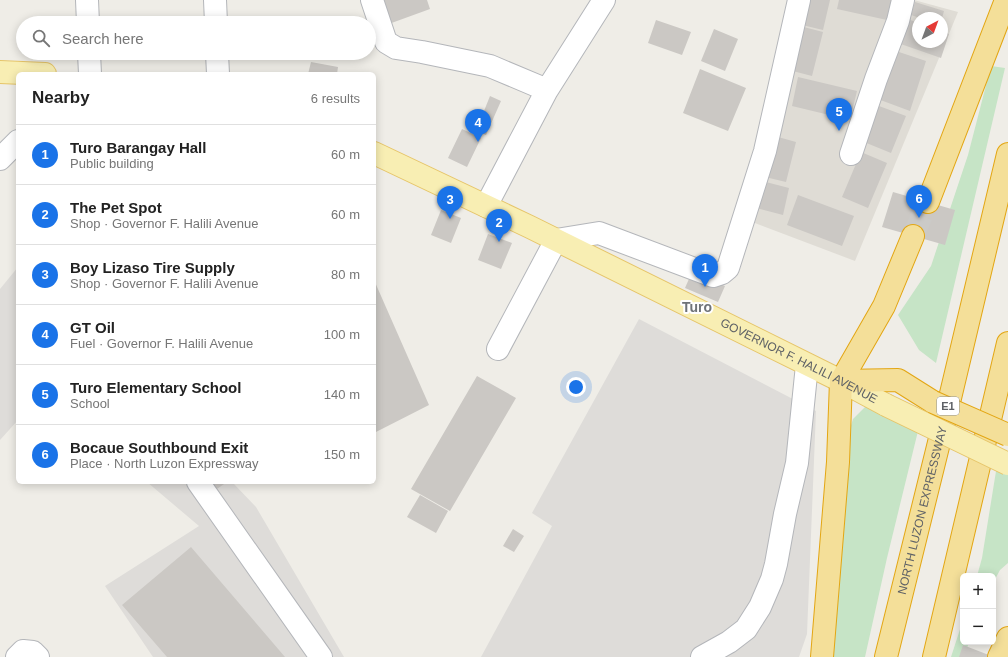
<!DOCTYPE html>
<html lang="en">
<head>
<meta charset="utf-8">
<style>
	body { margin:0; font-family:Helvetica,sans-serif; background:#f6f6f6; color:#222 }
	.controls { position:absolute; right:12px; bottom:12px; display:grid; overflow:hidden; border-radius:6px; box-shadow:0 2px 10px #0003 }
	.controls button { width:36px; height:36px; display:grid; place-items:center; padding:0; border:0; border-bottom:1px solid #e0e0e0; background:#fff; color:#222; font:20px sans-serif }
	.compass { position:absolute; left:912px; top:12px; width:36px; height:36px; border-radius:50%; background:#fff; box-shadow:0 2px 10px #0003; rotate:41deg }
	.you { position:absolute; left:576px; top:387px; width:14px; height:14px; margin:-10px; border:3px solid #fff; border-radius:50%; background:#1a73e8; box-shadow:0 0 0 6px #1a73e833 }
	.badge { display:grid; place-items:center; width:26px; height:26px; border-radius:50%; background:#1a73e8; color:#fff; font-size:13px; font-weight:700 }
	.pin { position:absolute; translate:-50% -33px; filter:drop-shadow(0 1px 2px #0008) }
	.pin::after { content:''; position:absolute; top:21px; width:14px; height:12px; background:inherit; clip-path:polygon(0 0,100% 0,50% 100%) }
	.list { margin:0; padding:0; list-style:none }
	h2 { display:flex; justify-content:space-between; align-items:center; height:52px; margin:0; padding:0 16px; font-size:17px }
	h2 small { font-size:13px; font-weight:400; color:#767676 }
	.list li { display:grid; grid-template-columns:26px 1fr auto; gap:12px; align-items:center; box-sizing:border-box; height:60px; padding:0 16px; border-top:1px solid #e0e0e0 }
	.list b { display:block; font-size:15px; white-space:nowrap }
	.list p { margin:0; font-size:13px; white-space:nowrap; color:#767676 }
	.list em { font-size:13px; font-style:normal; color:#767676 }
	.icon { flex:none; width:22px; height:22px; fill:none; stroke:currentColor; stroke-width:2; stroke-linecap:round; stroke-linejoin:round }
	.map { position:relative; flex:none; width:1008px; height:657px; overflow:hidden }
	.search { position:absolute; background:#fff; box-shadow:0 2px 10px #0003; left:16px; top:16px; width:360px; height:44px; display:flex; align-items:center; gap:10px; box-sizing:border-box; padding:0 14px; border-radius:22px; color:#767676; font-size:15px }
	.panel { position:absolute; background:#fff; box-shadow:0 2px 10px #0003; left:16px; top:72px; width:360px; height:412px; border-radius:6px }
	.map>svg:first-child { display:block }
</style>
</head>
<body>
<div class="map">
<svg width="1008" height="657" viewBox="0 0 1008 657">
	<rect width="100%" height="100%" fill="#efede7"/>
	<path fill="#dedcd9" d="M18,267V420L0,440V289Z
		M639,319L816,411L807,634L799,657H481L552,526L532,513Z
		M147,482H236L234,484L256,507L344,657H153L105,586L199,526Z"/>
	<path fill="#dfdcd5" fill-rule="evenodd" d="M801,0H914L958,12L855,261L747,220ZM918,18H942V42H918Z"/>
	<path fill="#c6e4c6" d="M991,66L1005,68L936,363L919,350L898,315L931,266L968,155Z
		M866,406L918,431L887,558L865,657H831L846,441L853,419Z
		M997,465L1008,469V563L1000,570L993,583V576H977L982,558Z
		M963,620V642H969L964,657H951Z"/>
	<path fill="#cbc8c4" d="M378,0H427L430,9L386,25Z
		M803,0H830L823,30L798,24Z
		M839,0H892L887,20L837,9Z
		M915,2L944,11L942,18H920L911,15Z
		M903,17L918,23V42H942V31L949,34L941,58L895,42Z
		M656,20L691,32L682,55L648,43Z
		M796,25L823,32L812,76L785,69Z
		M714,29L738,39L725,71L701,61Z
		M896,51L926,61L910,111L875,98Z
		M311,62L338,67L337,74H308Z
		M700,69L746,88L728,131L683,113Z
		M798,77L857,91L850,120L792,106Z
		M490,96L501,101L486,135L476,131Z
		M879,106L906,116L891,153L864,142Z
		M462,129L481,138L467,167L448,158Z
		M771,135L796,142L786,182L761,176Z
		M861,152L887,163L868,208L842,197Z
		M762,181L789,188L783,215L756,208Z
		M893,192L955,210L945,245L882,227Z
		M798,195L854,216L842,246L787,225Z
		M441,210L461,218L451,243L431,235Z
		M488,234L512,243L501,269L478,260Z
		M692,272L725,286L718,302L685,288Z
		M374,280L429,405L374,433Z
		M477,376L516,398L450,511L411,489Z
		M204,482H227L211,493Z
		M420,495L448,511L436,533L407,517Z
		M513,529L524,536L514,552L503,546Z
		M191,547L285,657H167L122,605Z
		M963,645L994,657H959Z"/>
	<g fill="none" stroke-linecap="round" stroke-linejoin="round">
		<path stroke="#cbcac7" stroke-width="22" stroke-dasharray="22 11" stroke-linecap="butt" d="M913,236L928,202"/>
		<defs>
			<path id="minor" d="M87,0L88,23
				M215,0L216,23
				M372,0L386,42L396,48L422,52L490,66L547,90
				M89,53L90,74
				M217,53L218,74
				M851,154L876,79L898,21L903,0
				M0,159L18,141
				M486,206L547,90L604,0
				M498,349L556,240L599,233L713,276L722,273L728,268L765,151L799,0
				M198,482L321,657
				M17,657L23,651L33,652L38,657
				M702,657L729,642L746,629L760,607L772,579L776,564L785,514L797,463L807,365"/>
			<g id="major">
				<path d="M0,72L45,74"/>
				<path id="s1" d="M374,153L530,227L841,381L886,405"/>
			</g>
			<g id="highway">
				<path d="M928,202L1006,0"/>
				<path d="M841,381L898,380L933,402"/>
				<path d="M822,657L838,462L841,381L884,306L913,236"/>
				<path id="s2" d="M886,657L950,398L1008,154"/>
				<path d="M934,657L1008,343"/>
				<path d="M999,657L1008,638"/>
			</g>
		</defs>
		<use href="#minor" stroke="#b4b6ba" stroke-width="24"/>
		<use href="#major" stroke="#e6c569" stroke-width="24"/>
		<use href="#highway" stroke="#e3a613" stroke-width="24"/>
		<use href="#minor" stroke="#fff" stroke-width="22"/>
		<use href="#major" stroke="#f8eeb3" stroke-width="22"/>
		<use href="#highway" stroke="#f4df99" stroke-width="22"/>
		<defs>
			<path id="major-bridge" d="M886,405L1008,464"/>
			<path id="highway-bridge" d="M933,402L1008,435"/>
		</defs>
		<use href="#major-bridge" stroke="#e6c569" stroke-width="24" stroke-linecap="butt"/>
		<use href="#highway-bridge" stroke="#e3a613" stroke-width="24" stroke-linecap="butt"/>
		<use href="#major-bridge" stroke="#f8eeb3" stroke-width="22"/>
		<use href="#highway-bridge" stroke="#f4df99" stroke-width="22"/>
	</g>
	<g text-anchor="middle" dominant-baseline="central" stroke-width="4" stroke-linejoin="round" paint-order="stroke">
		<rect fill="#fff" stroke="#8e9094" stroke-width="1" x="937" y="397" width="22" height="18" rx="3"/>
		<g font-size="11" font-weight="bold" fill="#5e6166">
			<text x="948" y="406">E1</text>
		</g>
		<g font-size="12" fill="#5e6166" stroke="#fff">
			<text stroke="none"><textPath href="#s1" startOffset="473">GOVERNOR F. HALILI AVENUE</textPath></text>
			<text stroke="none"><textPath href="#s2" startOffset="151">NORTH LUZON EXPRESSWAY</textPath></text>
		</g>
		<g font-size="14" font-weight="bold" fill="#6f7378" stroke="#fff">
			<text x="697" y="307">Turo</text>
		</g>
	</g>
</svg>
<div class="controls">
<button>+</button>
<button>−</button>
</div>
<svg class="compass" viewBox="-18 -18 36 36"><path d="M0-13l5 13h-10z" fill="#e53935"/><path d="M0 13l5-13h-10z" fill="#767676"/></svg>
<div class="you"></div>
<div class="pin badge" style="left:705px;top:287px">1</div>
<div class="pin badge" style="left:499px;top:242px">2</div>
<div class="pin badge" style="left:450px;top:219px">3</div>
<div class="pin badge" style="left:478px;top:142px">4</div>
<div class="pin badge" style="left:839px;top:131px">5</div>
<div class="pin badge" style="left:919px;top:218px">6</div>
<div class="search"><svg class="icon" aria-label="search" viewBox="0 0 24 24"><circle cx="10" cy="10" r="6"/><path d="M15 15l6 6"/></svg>Search here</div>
<section class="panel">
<h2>Nearby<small>6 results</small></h2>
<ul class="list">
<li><span class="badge">1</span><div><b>Turo Barangay Hall</b><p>Public building</p></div><em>60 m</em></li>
<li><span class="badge">2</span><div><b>The Pet Spot</b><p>Shop · Governor F. Halili Avenue</p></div><em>60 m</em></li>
<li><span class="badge">3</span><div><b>Boy Lizaso Tire Supply</b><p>Shop · Governor F. Halili Avenue</p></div><em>80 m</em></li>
<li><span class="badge">4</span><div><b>GT Oil</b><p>Fuel · Governor F. Halili Avenue</p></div><em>100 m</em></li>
<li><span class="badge">5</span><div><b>Turo Elementary School</b><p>School</p></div><em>140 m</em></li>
<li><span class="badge">6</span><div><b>Bocaue Southbound Exit</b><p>Place · North Luzon Expressway</p></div><em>150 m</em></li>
</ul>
</section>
</div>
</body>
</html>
